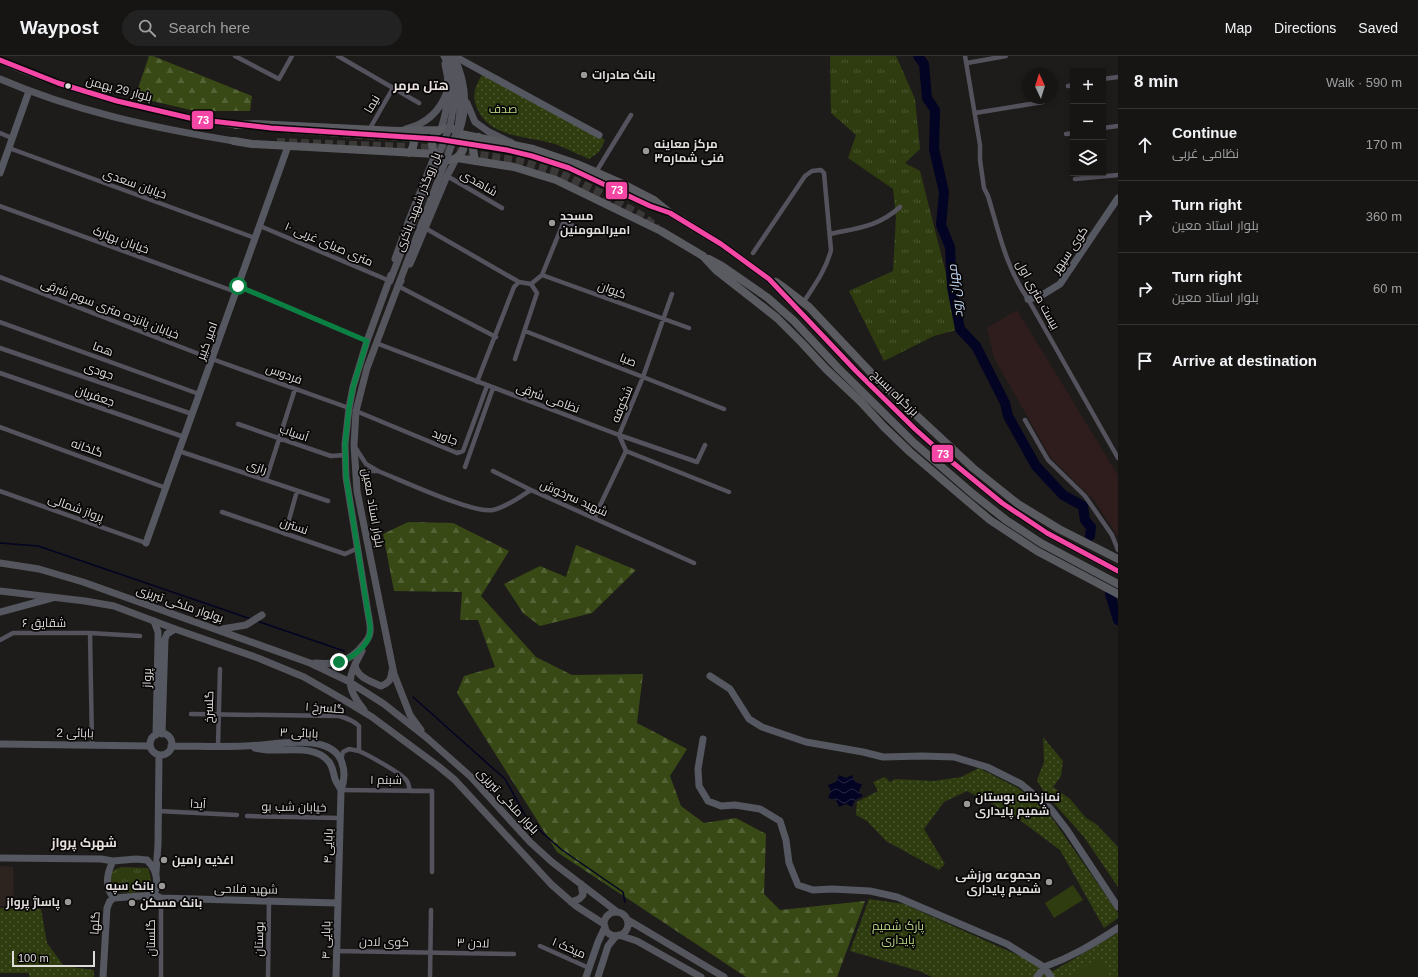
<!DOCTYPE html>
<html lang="en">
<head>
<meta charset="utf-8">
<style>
	body { margin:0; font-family:Helvetica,Cairo,sans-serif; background:#232222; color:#f1f3f6 }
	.controls { position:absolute; right:12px; top:12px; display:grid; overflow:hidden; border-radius:0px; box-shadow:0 2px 6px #0003 }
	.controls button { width:36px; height:36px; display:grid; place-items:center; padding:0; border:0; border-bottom:1px solid #353434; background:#161514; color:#f1f3f6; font:20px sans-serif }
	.compass { position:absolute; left:1022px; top:12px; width:36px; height:36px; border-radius:50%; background:#161514; box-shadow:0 2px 6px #0003; rotate:356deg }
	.scale { position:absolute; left:12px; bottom:10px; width:83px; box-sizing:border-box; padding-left:4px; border:2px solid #dfdcdb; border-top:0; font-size:11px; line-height:14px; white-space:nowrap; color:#dfdcdb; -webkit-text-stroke:3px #080606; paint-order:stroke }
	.stop { position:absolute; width:12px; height:12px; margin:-9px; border:3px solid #0b8043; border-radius:50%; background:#fff }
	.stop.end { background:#0b8043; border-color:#fff; box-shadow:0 1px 4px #0008 }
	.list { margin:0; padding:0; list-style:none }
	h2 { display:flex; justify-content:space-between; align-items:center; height:52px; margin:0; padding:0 16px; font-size:17px }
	h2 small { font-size:13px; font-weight:400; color:#9e9fa0 }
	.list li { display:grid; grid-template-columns:26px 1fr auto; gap:12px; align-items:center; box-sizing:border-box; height:72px; padding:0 16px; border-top:1px solid #353434 }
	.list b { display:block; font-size:15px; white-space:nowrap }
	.list p { margin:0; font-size:13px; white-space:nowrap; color:#9e9fa0 }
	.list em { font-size:13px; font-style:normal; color:#9e9fa0 }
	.icon { flex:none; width:22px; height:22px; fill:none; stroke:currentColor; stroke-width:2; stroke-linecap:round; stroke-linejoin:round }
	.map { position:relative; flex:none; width:1118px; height:921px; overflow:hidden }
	header { display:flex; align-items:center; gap:24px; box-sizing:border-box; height:56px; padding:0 20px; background:#161514; border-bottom:1px solid #353434 }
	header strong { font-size:19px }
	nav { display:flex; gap:22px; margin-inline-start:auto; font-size:14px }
	.search { width:280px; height:36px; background:#232222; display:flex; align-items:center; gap:10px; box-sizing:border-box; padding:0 14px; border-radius:22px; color:#9e9fa0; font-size:15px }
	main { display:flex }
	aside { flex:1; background:#161514 }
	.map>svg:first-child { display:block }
</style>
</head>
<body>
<header>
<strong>Waypost</strong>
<div class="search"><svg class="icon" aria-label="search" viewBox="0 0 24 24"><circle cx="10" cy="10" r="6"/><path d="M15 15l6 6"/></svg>Search here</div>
<nav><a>Map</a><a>Directions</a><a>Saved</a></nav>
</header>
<main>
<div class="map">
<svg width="1118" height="921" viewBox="0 0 1118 921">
	<defs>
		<pattern id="grass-tufts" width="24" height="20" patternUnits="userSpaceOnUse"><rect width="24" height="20" fill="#2e3c10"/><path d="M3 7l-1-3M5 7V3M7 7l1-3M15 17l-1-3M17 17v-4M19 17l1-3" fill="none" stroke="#4c5832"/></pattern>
		<pattern id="forest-firs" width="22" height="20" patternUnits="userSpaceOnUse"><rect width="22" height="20" fill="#384915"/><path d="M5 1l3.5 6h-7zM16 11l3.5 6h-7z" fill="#546336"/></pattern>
		<pattern id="park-dots" width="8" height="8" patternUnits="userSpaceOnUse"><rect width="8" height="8" fill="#2e3c10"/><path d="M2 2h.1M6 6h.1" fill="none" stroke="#4c5832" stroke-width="1.8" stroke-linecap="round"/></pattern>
		<pattern id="water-waves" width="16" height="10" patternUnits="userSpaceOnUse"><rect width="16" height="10" fill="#030323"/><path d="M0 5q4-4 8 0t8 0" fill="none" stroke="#272742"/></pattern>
	</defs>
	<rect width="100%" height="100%" fill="#1e1c1a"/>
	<path fill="#2e1d1c" d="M1017,254L1118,419V481L1094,444L1051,402L994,302L987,272Z"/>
	<path fill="#2d2420" d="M0,810L13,811L14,850H0Z"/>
	<path fill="url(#grass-tufts)" d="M830,0H896L897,2L915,43L920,93L905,107L920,115L960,273L934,280L884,305L849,235L893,215L896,161L893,133L848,102L856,79L831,57Z
		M122,811L148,812C151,820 152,827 149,835C139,837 122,838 113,834L110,828L111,817L116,813Z"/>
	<path fill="url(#forest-firs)" d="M149,0H153L252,40L250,55H195L135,41Z
		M408,466L453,467L509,495L481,540L536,601L572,619L643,618L637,667L687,693L670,720L681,750L704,767L736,762L766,778L764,838L780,854L865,845L837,921H746L557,796L457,637L464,620L495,611L478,564H460L462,536L394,535L383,478Z
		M576,489L636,514L592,557L540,570L523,557L504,528L540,510L566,521Z"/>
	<path fill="url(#park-dots)" d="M483,17L605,84L599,96L589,103C577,98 566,92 555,88C528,80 489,82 477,52C471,38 476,29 483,17Z
		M1043,681L1063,705L1061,720L1053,731L1070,743L1086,762L1096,768L1118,791V831L1084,781L1043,735L1037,724L1044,706Z
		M979,712L1018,732L1047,755L1118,857V862L1104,872L1060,794L1013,759L967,735L944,746L924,773L945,808L939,814L886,785L867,765L856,759V756L857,746L878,735L873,726L885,721L890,726L895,723L934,725L961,721Z
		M869,843L904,848L1053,915L1118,877V921H932L919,915L850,895Z
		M0,852L41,853L47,887L64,910L94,914V921H29V917H0Z"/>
	<path fill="#2e3c10" d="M1073,829L1083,844L1054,862L1045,847Z
		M1097,903L1102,904L1110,915L1109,920L1107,921H1072L1074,917Z"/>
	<path fill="url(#water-waves)" d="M839,719L846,722L852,719L855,726L862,728L859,735L863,740L855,744L852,751L846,748L839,751L836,744L828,742L831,735L828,729L836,726Z"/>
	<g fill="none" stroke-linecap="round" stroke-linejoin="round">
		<path stroke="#030323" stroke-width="1.5" d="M0,487L38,490L251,563
			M257,565L344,595
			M413,641L505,723L528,764L562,794L623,836L625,846"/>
		<path stroke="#030323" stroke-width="10" d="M918,0L924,8L927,42L935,54L934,93L944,136L941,169L950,191L952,231L960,273L976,290L1005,347L1008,360L1036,410L1063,439L1083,450L1085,464L1091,471L1090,480
			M1110,538L1118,564"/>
		<path stroke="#3b3937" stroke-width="8" stroke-dasharray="8 4" stroke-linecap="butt" d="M283,73C309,75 335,77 361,79C419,82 477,84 533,100C581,113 623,141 670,157
			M277,86L436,92L519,105L559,117L601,137L644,161L657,172"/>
		<path stroke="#54535d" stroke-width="4.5" d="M235,0L279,23L292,0
			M338,0L419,47
			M965,0L980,89V104L984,132L988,140C999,176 1006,212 1028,243L1118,402
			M967,7L1006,0
			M1103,23L1118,21
			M1068,30L1073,29
			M975,57L1043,46
			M1103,72L1118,70
			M369,74L393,32
			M0,77L12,82
			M1066,78L1073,77
			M9,92L255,182
			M596,116L631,59
			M447,120L502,152
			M1075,123L1118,119
			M0,150L236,236
			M260,170L390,225
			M425,172L519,226
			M830,178C857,172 878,171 900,151
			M753,197L805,120L812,115L821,114L824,117L831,194C826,214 814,230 803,247
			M542,219L564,165L582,175L604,178
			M0,221L212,303L349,352
			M531,228L542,219L689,272
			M238,230L367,285
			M398,230L496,281
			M0,266L199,338
			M525,275L643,321L724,353
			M376,287L619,379L697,406L705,389
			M0,292L192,358
			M0,317L184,381
			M477,326L514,231L519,226L531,228L537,237L515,303
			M356,355L457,397L463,395L487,330
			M1025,364L1048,404L1085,440L1112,479L1118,494
			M238,368L331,400L345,399
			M0,371L166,432
			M355,391L366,408L378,415H368L360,419L358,424
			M179,395L328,445
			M626,395L729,436
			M465,411L493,332
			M378,415C401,424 473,458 493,454C507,451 519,441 531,434
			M493,415L531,434L694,507
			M266,424L295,333
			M0,435L146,487
			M222,456L345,498L358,492
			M594,462L626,395L619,379L643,321L672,238
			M285,478L297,435
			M90,577L92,688
			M0,584L13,577H90L140,580
			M191,658L339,660C346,662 353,664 359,670V695C368,699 403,718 407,725C409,728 409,732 410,735
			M218,690L220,613
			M341,704L343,696L349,693L359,695
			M341,734L432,735V816
			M158,755L237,759
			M247,760L340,762
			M540,890L589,912
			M336,895L514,898
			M161,921V842
			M268,921L269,845
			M430,921L431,854"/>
		<path stroke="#555761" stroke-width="7" d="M454,0L599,79
			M0,117L29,35
			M1028,243L1039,241L1060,228L1118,142
			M146,487L288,90
			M0,556L52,542
			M154,565L158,576V584L156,679
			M710,620L730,633L749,663L762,671L806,686L863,696L883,701L922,700L954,701L987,711L1021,728L1050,752L1067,774L1118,851
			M150 688a11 11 0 1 1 22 0a11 11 0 1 1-22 0Z
			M162,678L165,583L167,578L175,573
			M703,683L698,713L699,730L708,745L721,750L735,749L760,753L780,765L786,784L789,807L798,829L813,834L832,833L870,835L897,841L1007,888L1044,911C1072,901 1093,888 1118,872
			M0,688L150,690
			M171,690C196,690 221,691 245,690C270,690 328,675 341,704C345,714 345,724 341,734L336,921
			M255,692C260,693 265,694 270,694C289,695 316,689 329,706C333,711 333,716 335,723C336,726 339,730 341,734
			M0,802L101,803L113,805
			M136,803L147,804C157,814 159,826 154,839L114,842C104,831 107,817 113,805Z
			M156,817L158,788L159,699
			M154,839L161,842L337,847
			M103,921L107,852L110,845L114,842
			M586,921L598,886L605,871
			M598,921L608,890L616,880
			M1037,921L1044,911L1051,921"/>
		<path stroke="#55555e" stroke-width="7" d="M454,1C466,26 468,51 459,76
			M0,4C27,17 55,26 83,35C133,50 184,62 236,69
			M0,23C74,55 154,72 234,85
			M467,47L475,66L489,76L512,87
			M406,73C426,68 440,55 447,36
			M441,73C448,51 451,31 445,8
			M395,203L409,164L435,99
			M410,208L447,120L456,103
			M401,225L398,230L367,312L356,355L354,389L357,435L394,618L410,659L421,674
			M0,507L39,513L83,526L310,607L348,625L384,648L427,682L471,721L530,786L552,806L616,855
			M0,535L85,545L114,550L175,573L258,602L304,621L344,644L372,661L438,710L455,724L552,829L576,850L604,868
			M222,573L246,569L262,559
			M362,595C348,621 344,630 364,654
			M315,607C335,609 350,606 363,589C366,585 370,582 370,576C371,570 369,563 368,557L346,421L345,388L349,352L353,331L367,285L391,219
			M355,608C356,621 370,625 381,630C389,627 391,624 392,615
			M571,846L579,843L583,839L581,828
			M604 868a12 12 0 1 1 24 0a12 12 0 1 1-24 0Z
			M628,864L724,921
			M619,879L637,885L701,921"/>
		<path stroke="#5a5a61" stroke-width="8" d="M236,69L255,68L397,75L440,74
			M432 88a16 16 0 1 1 32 0a16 16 0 1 1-32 0Z
			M461,78L533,93L577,108L625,129L654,144L670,157L721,188L769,223L856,315L915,373L952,406L1002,447L1047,477L1118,515
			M234,85L252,88L435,98
			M409,97C415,90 416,83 410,75
			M457,102L514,111L556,124L661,175L703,200L716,214L777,262L802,287L826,313L861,346L884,371L910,396L965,443L990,464L1037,495L1118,538
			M475,105L473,92L479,81
			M709,203L722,210L768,242L794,265L838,312L913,386L973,438L1006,464L1041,487L1118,528
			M776,226L783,231L809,251L875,321L973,412L1018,448L1059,473L1118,503"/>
		<path stroke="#55555e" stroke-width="7" d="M390,225L450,70C455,48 456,20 444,0
			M398,230L458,72C462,47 461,24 451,0"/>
		<defs>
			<path id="bus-1" d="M0,4L58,27L117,45L194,63L271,72L437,83L507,94L532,100L569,112L650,150L670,157L721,188L769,223L856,315L915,373L952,406L1002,447L1047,477L1118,515"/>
		</defs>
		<use href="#bus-1" stroke="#080606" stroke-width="8"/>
		<use href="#bus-1" stroke="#f346a5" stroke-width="5"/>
	</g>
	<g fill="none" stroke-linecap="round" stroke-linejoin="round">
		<path stroke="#0b8043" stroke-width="5" d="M238,230L367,285L353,331L349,352L345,388L346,421L368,557C369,563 371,570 370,576C369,590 352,602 339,606"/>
	</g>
	<g fill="#9b9997" stroke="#080606" stroke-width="1.5">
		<circle cx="584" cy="19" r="4"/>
		<circle cx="646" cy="95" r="4"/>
		<circle cx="552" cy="167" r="4"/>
		<circle cx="967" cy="748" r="4"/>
		<circle cx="164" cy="804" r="4"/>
		<circle cx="1049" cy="826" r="4"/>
		<circle cx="162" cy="830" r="4"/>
		<circle cx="68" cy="846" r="4"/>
		<circle cx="132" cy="847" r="4"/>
	</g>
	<circle fill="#dfdcdb" stroke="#080606" stroke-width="1.5" cx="68" cy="30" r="3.5"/>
	<g text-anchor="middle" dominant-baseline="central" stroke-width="3.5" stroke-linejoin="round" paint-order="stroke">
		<g font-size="12" font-weight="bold" fill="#dfdcdb" stroke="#080606" text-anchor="start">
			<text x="592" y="19">بانک صادرات</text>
			<text x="654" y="88">مرکز معاینه<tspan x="654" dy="14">فنی شماره۳</tspan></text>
			<text x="560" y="160">مسجد<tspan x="560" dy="14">امیرالمومنین</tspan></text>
			<text x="975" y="741">نمازخانه بوستان<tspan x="975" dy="14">شمیم پایداری</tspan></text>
			<text x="172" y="804">اغذیه رامین</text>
			<text x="1041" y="819" text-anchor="end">مجموعه ورزشی<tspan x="1041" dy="14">شمیم پایداری</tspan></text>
			<text x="154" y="830" text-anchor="end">بانک سپه</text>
			<text x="60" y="846" text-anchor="end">پاساژ پرواز</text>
			<text x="140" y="847">بانک مسکن</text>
		</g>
		<g font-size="12" fill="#dfdcdb" stroke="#080606">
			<text transform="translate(119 33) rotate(15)">بلوار 29 بهمن</text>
			<text transform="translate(372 48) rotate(-60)">نیما</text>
			<text transform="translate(479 127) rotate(30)">شاهدی</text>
			<text transform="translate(135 128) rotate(20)">خیابان سعدی</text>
			<text transform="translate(418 146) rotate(-69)">پل روگذر شهید باکری</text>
			<text transform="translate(121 184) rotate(20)">خیابان بهارک</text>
			<text transform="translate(329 188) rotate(23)">۱۰ متری صبای غربی</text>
			<text transform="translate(1070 194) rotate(-56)">کوی سپهر</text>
			<text transform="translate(612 234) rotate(20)">کیوان</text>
			<text transform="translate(1038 239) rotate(61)">بیست متری اول</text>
			<text transform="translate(110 253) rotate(21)">خیابان پانزده متری سوم شرقی</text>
			<text transform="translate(207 285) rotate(-70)">امیر کبیر</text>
			<text transform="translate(103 293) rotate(20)">هما</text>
			<text transform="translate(628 304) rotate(21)">صبا</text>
			<text transform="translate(99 315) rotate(19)">جودی</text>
			<text transform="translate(284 318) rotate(20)">فردوس</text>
			<text transform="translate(895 337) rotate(44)">بزرگراه بسیج</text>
			<text transform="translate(95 340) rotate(19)">جعفریان</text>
			<text transform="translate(548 342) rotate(20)">نظامی شرقی</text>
			<text transform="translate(622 348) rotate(-68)">شکوفه</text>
			<text transform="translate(294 377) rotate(19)">آسیاب</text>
			<text transform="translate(445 381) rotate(20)">جاوید</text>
			<text transform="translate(87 392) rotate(20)">گلخانه</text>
			<text transform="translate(257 411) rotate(18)">رازی</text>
			<text transform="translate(574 442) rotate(24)">شهید سرخوش</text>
			<text transform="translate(76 452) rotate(20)">پرواز شمالی</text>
			<text transform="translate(373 452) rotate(80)">بلوار استاد معین</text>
			<text transform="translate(294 470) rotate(19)">نسترن</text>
			<text transform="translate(180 548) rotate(19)">بولوار ملکی تبریزی</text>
			<text x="44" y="567">شقایق ۶</text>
			<text transform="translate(147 622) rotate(-89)">پرواز</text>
			<text transform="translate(209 651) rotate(-89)">گلسرخ</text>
			<text transform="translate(325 652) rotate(4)">گلسرخ ۱</text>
			<text transform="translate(75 677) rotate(1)">بابائی 2</text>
			<text transform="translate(299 677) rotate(2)">بابائی ۳</text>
			<text transform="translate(386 724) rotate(1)">شبنم ۱</text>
			<text transform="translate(508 745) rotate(47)">بلوار ملکى تبریزى</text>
			<text transform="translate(198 748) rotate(3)">آیدا</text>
			<text transform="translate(294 751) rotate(1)">خیابان شب بو</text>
			<text transform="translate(328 790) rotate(-88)">بابایی۴</text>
			<text transform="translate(246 833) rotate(1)">شهید فلاحی</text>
			<text transform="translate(95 867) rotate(-86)">گلها</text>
			<text transform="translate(151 882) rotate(-90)">گلستان</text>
			<text transform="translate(259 883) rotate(-89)">بوستان</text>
			<text transform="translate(326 884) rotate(-89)">بابایی ۴</text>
			<text transform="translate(384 886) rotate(1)">کوی لادن</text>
			<text transform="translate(473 887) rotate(2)">لادن ۳</text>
			<text transform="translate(569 892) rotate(23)">میخک ۱</text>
		</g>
		<g font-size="12" fill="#bada84" stroke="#080606">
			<text x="503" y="53">صدف</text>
			<text x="898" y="870">پارک شمیم<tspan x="898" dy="14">پایداری</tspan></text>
		</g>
		<g font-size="13" font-weight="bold" fill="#e7e0dd" stroke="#080606">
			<text x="421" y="29">هتل مرمر</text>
			<text x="84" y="786">شهرک پرواز</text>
		</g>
		<g font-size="13" font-style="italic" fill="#c0d7f4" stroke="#080606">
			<text transform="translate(955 235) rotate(-97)">مهران رود</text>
		</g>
	</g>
	<g stroke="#080606" stroke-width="1.5">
		<rect x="191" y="54" width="23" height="20" rx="4" fill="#f346a5"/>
		<rect x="605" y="125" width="23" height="19" rx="4" fill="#f346a5"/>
		<rect x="931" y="388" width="23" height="19" rx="4" fill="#f346a5"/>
	</g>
	<g font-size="11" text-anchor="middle" font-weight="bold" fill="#fff">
		<text x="203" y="68">73</text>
		<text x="617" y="138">73</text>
		<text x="943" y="402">73</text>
	</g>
</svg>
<div class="controls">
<button>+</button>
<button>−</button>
<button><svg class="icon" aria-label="layers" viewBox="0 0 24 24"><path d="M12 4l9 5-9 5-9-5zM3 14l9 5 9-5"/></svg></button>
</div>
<svg class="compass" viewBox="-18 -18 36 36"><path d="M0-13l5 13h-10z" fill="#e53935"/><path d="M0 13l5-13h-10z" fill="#9e9fa0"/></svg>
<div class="scale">100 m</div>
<div class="stop" style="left:238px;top:230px"></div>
<div class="stop end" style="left:339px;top:606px"></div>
</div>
<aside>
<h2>8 min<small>Walk · 590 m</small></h2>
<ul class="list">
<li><svg class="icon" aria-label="ahead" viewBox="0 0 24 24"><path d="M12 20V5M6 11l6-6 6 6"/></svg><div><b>Continue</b><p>نظامی غربی</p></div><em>170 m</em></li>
<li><svg class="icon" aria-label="right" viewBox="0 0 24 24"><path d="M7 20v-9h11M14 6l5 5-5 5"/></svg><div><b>Turn right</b><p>بلوار استاد معین</p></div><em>360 m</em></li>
<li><svg class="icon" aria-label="right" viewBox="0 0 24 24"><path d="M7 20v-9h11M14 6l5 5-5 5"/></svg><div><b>Turn right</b><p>بلوار استاد معین</p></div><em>60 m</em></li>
<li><svg class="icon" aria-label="arrive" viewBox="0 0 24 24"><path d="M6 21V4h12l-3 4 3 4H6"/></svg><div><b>Arrive at destination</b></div></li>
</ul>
</aside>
</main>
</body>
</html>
